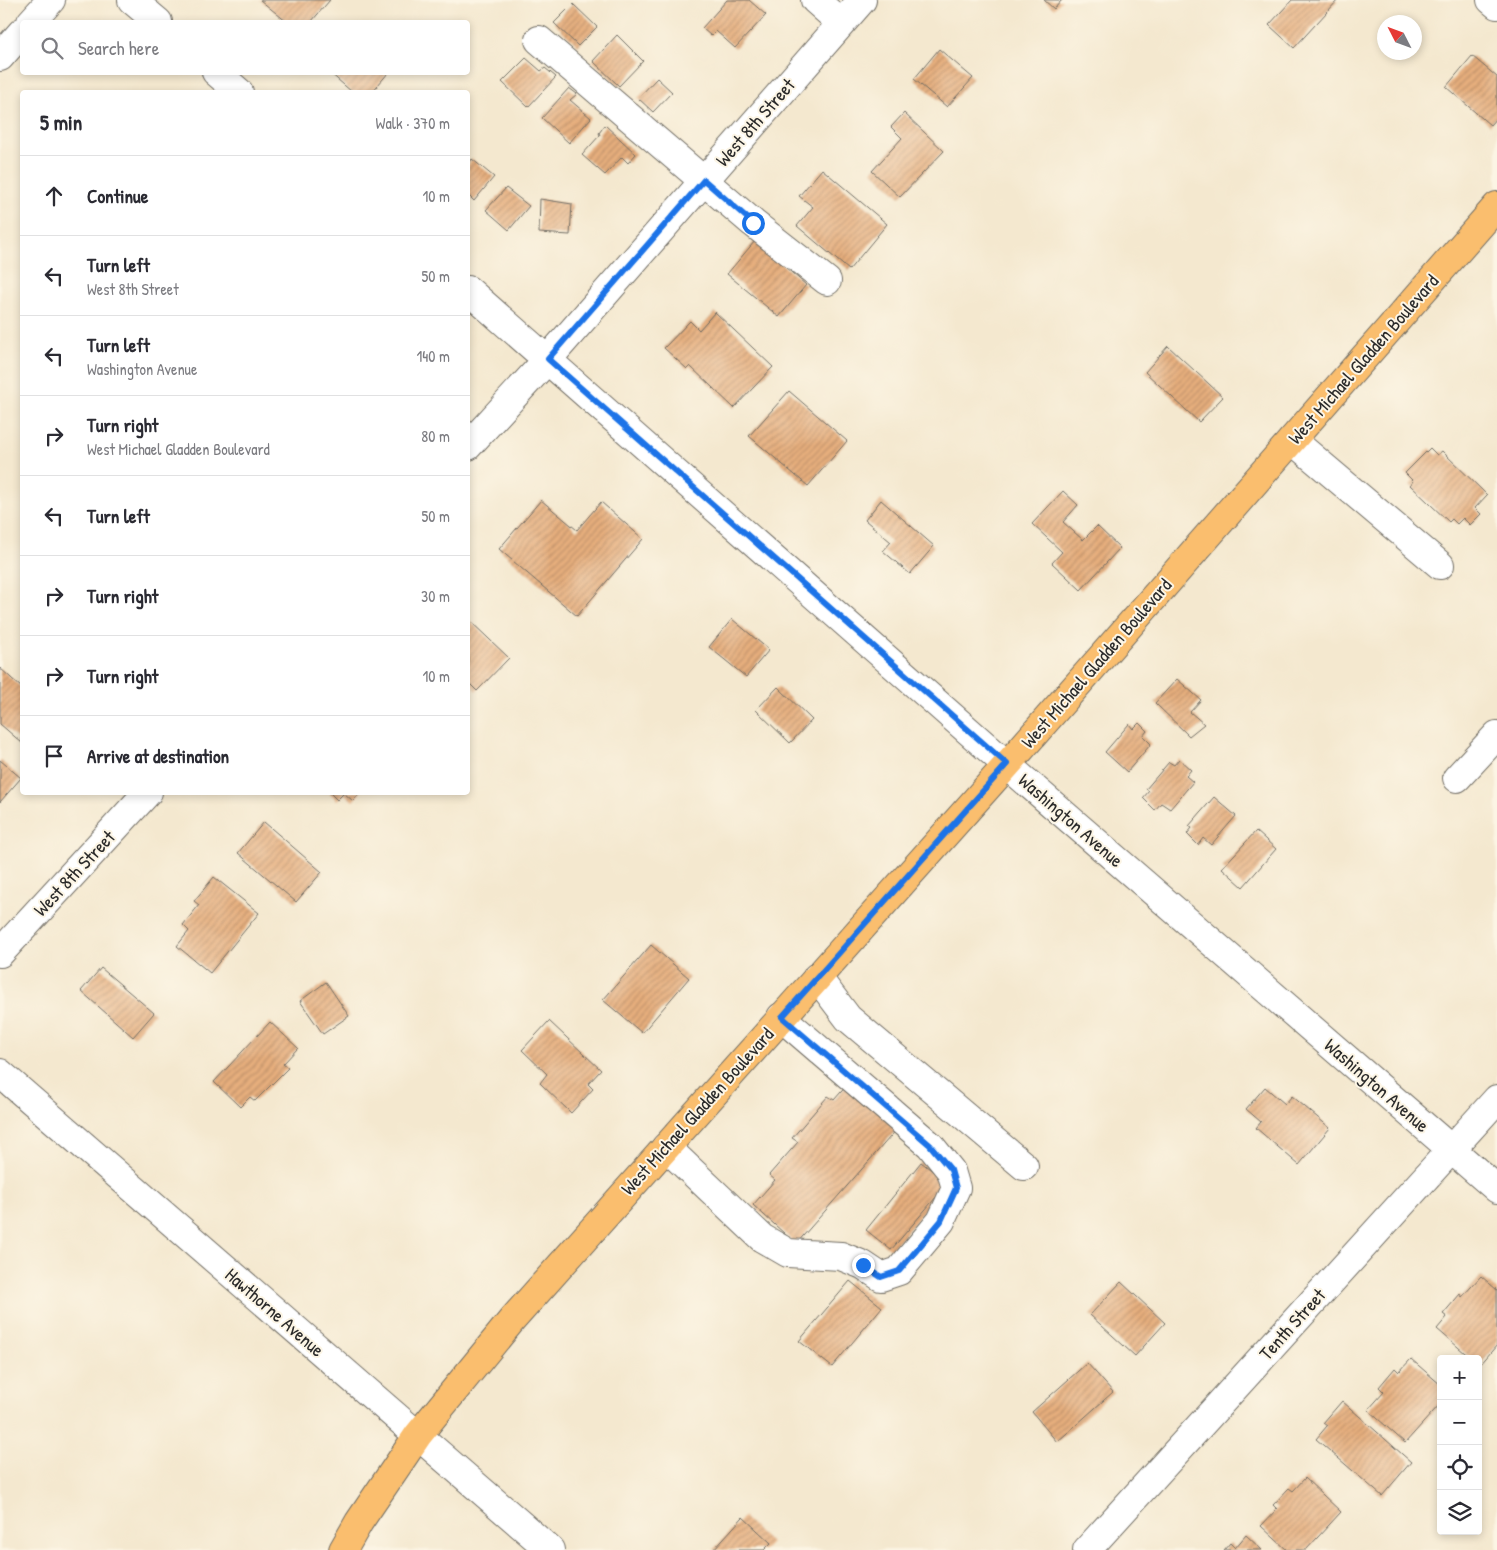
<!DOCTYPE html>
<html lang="en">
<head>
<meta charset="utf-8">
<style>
	body { margin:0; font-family:"Patrick Hand",sans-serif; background:#f7f7f7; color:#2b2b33 }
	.controls { position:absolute; right:15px; bottom:15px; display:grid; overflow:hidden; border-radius:5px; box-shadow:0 2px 8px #0003 }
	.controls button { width:45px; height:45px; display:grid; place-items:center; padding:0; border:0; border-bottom:1px solid #e1e1e2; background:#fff; color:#2b2b33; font:25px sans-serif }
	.compass { position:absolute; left:1377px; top:15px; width:45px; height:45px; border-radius:50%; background:#fff; box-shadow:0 2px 8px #0003; rotate:312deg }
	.stop { position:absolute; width:15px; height:15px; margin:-11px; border:4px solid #1a73e8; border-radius:50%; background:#fff }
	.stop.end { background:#1a73e8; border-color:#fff; box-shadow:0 1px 5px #0008 }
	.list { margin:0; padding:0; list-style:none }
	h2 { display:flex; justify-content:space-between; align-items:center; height:65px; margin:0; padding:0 20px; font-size:21px }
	h2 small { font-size:16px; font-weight:400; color:#7c7c81 }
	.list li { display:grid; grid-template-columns:32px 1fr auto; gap:15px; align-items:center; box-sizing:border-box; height:80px; padding:0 20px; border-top:1px solid #e1e1e2 }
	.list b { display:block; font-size:19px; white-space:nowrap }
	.list p { margin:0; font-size:16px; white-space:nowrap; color:#7c7c81 }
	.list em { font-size:16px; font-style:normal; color:#7c7c81 }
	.icon { flex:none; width:28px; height:28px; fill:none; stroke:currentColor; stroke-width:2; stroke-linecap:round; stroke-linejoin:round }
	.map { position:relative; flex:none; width:1497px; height:1550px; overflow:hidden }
	.search { position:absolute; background:#fff; box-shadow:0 2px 8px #0003; left:20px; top:20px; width:450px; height:55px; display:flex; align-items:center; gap:12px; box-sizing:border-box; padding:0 18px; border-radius:5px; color:#7c7c81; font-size:19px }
	.panel { position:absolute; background:#fff; box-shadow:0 2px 8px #0003; left:20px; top:90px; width:450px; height:705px; border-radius:5px }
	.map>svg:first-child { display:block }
</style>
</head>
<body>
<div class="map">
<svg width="1497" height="1550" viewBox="0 0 1497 1550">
	<defs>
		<pattern id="building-hatch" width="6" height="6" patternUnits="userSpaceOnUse" patternTransform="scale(1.25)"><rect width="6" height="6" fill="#e6ae7d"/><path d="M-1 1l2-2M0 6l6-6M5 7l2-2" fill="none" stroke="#bb8e67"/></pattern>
	</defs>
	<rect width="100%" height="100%" fill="#fcf5e5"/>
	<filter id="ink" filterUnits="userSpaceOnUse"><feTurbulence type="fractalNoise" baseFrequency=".02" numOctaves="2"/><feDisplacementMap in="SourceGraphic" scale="10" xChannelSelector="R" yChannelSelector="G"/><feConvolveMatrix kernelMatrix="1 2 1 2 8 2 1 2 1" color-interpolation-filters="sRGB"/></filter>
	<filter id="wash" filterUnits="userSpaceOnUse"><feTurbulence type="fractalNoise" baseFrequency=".0096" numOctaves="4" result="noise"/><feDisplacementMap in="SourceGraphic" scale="20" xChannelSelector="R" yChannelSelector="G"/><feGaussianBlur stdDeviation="1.12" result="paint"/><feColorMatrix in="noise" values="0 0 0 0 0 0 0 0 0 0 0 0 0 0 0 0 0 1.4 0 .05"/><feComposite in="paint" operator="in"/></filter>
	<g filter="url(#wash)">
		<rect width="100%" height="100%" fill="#f4e8cf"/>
		<g id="blocks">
			<path fill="url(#building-hatch)" d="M260,0H330L311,22H287Z
				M727,0H749L766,15L735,48L716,31L711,36L702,28Z
				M1044,0H1062L1054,9Z
				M1292,0H1338L1294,48L1269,25Z
				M573,4L597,27L578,46L554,23Z
				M617,35L643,61L619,86L593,61Z
				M939,49L973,78L947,107L914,79Z
				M1472,56L1497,77V117L1490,125L1446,87Z
				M526,58L541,71L545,68L556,77L528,107L502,82Z
				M329,72H389L372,92H352Z
				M657,78L672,92L653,112L638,98Z
				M569,88L577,94L570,100L591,118L569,143L542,118Z
				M904,113L944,151L900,197L872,171L902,138L891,127Z
				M605,125L636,154L628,163L622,157L605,175L582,155L600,135L599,133Z
				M472,159L494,177L474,201L468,195V165Z
				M822,169L887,224L849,270L797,226L813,207L799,196Z
				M506,188L529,206L509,230L486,210Z
				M540,199L572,204L570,235L539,233Z
				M755,241L806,285L779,317L727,274Z
				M715,312L773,367L734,408L690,366L687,369L664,348L690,321L699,330Z
				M1168,346L1223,397L1199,422L1145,372Z
				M789,391L847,441L808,486L749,436Z
				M1430,448L1437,455L1442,451L1487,495L1475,508L1481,514L1470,525L1463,518L1457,524L1452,519L1449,522L1410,485L1413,481L1405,473Z
				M1063,491L1078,505L1063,522L1083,540L1097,526L1120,548L1081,590L1052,563L1062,552L1032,524Z
				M541,500L577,530L601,502L643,539L577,616L499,549Z
				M881,500L934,546L910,574L883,551L891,542L865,520Z
				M468,619L509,658L477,691L468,682Z
				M732,619L769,650L746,677L709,647Z
				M0,668L22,688V743L0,724Z
				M1177,679L1201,700L1190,712L1204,724L1189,736L1155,703Z
				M778,687L812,720L790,743L756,710Z
				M1139,723L1147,731L1143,736L1151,744L1127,772L1105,752L1129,724L1133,729Z
				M1179,759L1191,770L1186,776L1193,782L1170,809L1161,803L1155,810L1143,798L1149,791L1146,789L1169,762L1174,765Z
				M0,760L21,778L0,802Z
				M329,792H361L353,801L344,793L337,800Z
				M1214,797L1236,816L1211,845L1203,838L1198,845L1187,834L1192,828L1189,826Z
				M264,822L322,872L296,902L238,853Z
				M1256,831L1276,849L1243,887L1222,868Z
				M214,877L259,913L210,973L177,946L189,931L183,925L199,905L194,901Z
				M651,945L689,978L642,1033L603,1000Z
				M101,968L154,1013L133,1037L81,991Z
				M326,982L349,1016L323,1034L300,1001Z
				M549,1021L601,1070L588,1084L593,1089L571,1113L540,1083L547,1074L522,1050Z
				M270,1022L298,1048L283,1064L288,1068L255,1101L250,1097L240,1107L214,1082Z
				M848,1084L898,1128L796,1244L753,1205L775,1180L769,1175L798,1142L792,1138L828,1096L834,1100Z
				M1265,1087L1285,1104L1292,1096L1330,1128L1299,1165L1256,1128L1261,1122L1246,1109Z
				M921,1162L948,1183L891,1250L866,1230Z
				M1481,1276L1497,1290V1345L1480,1365L1478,1359H1472L1437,1329L1447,1317L1443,1314L1460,1294L1462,1297Z
				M850,1281L882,1307L832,1367L799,1341Z
				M1121,1282L1165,1323L1135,1356L1090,1315Z
				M1411,1359L1441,1385V1403L1405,1443L1368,1410L1384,1392L1379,1387L1395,1368L1399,1372Z
				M1087,1363L1113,1392L1057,1442L1032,1412Z
				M1342,1401L1411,1462L1382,1496L1316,1439L1327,1426L1323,1423Z
				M1305,1478L1341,1512L1306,1550H1287L1261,1526L1277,1509L1273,1505L1289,1488L1293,1491Z
				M743,1517L771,1543L764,1550H713Z
				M1246,1535L1262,1550H1224L1230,1543L1235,1548Z"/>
		</g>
	</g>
	<g filter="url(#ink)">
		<use href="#blocks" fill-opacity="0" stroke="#716d64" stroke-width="1"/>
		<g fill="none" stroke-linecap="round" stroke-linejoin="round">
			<defs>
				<path id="minor" d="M132,0L158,22
					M815,0L841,23
					M1491,0L1497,5
					M31,22L51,0
					M539,40L753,223L827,281
					M0,57L22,32
					M216,72L239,92
					M468,290L1007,765L1497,1189
					M1292,440L1440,565
					M468,446L548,359L862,0
					M1457,778L1497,735
					M0,953L148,792
					M817,977L848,1018L1024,1166
					M0,1073L550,1550
					M666,1147L762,1238L788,1253L841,1256L863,1265L881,1277L899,1271L941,1221L956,1188L951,1171L930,1145L781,1017
					M1087,1550L1497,1099"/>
				<path id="major" d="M343,1550L359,1522L418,1435L512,1320L1007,765L1497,206"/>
			</defs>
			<use href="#minor" stroke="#716d64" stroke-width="30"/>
			<use href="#major" stroke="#716d64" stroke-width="30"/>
			<use href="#minor" stroke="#fff" stroke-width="28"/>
			<use href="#major" stroke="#fabe6e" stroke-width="28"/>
		</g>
	</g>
	<g fill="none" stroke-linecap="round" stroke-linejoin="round" filter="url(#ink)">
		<path stroke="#1a73e8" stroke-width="6" d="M753,223L704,180L548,359L1007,764L782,1017L930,1145L951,1170L956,1188L941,1221L899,1271L881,1277L863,1265"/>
	</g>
	<g text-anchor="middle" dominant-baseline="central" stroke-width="4" stroke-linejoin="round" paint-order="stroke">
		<g font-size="19" fill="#2b2b2b" stroke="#fcf5e5">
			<text transform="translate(755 122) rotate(-49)">West 8th Street</text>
			<text transform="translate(1363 359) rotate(-49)">West Michael Gladden Boulevard</text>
			<text transform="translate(1096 663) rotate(-49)">West Michael Gladden Boulevard</text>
			<text transform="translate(1071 820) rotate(41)">Washington Avenue</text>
			<text transform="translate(74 873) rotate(-47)">West 8th Street</text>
			<text transform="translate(1377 1085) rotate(41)">Washington Avenue</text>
			<text transform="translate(697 1111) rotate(-48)">West Michael Gladden Boulevard</text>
			<text transform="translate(275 1312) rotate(41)">Hawthorne Avenue</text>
			<text transform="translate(1292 1324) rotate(-48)">Tenth Street</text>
		</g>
	</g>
</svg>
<div class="controls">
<button>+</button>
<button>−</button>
<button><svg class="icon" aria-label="locate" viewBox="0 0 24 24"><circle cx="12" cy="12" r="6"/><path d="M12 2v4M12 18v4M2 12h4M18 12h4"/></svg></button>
<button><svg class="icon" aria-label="layers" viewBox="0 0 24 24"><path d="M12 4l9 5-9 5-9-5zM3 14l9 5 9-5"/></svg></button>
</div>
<svg class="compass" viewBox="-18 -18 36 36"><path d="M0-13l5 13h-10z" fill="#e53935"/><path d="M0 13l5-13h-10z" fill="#7c7c81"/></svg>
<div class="stop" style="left:753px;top:223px"></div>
<div class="stop end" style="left:863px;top:1265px"></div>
<div class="search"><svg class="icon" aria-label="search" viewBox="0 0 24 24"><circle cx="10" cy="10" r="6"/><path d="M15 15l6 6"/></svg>Search here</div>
<section class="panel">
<h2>5 min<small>Walk · 370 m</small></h2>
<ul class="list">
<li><svg class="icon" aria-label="ahead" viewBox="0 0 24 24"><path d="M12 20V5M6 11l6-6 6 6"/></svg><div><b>Continue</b></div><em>10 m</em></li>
<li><svg class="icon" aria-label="left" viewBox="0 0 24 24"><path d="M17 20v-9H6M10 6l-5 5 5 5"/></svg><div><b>Turn left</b><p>West 8th Street</p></div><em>50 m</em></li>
<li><svg class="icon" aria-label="left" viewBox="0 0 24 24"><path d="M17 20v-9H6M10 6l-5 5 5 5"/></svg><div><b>Turn left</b><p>Washington Avenue</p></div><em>140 m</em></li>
<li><svg class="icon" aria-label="right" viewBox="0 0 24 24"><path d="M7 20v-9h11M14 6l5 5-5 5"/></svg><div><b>Turn right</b><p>West Michael Gladden Boulevard</p></div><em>80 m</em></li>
<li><svg class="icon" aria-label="left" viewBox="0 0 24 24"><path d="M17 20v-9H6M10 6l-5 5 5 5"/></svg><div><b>Turn left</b></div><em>50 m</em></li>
<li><svg class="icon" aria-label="right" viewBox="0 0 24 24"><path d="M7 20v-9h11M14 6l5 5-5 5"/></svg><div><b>Turn right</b></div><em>30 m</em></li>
<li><svg class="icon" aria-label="right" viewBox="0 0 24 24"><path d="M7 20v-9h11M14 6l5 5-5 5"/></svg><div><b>Turn right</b></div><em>10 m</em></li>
<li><svg class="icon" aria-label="arrive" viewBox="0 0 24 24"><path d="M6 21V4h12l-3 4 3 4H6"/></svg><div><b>Arrive at destination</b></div></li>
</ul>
</section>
</div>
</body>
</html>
